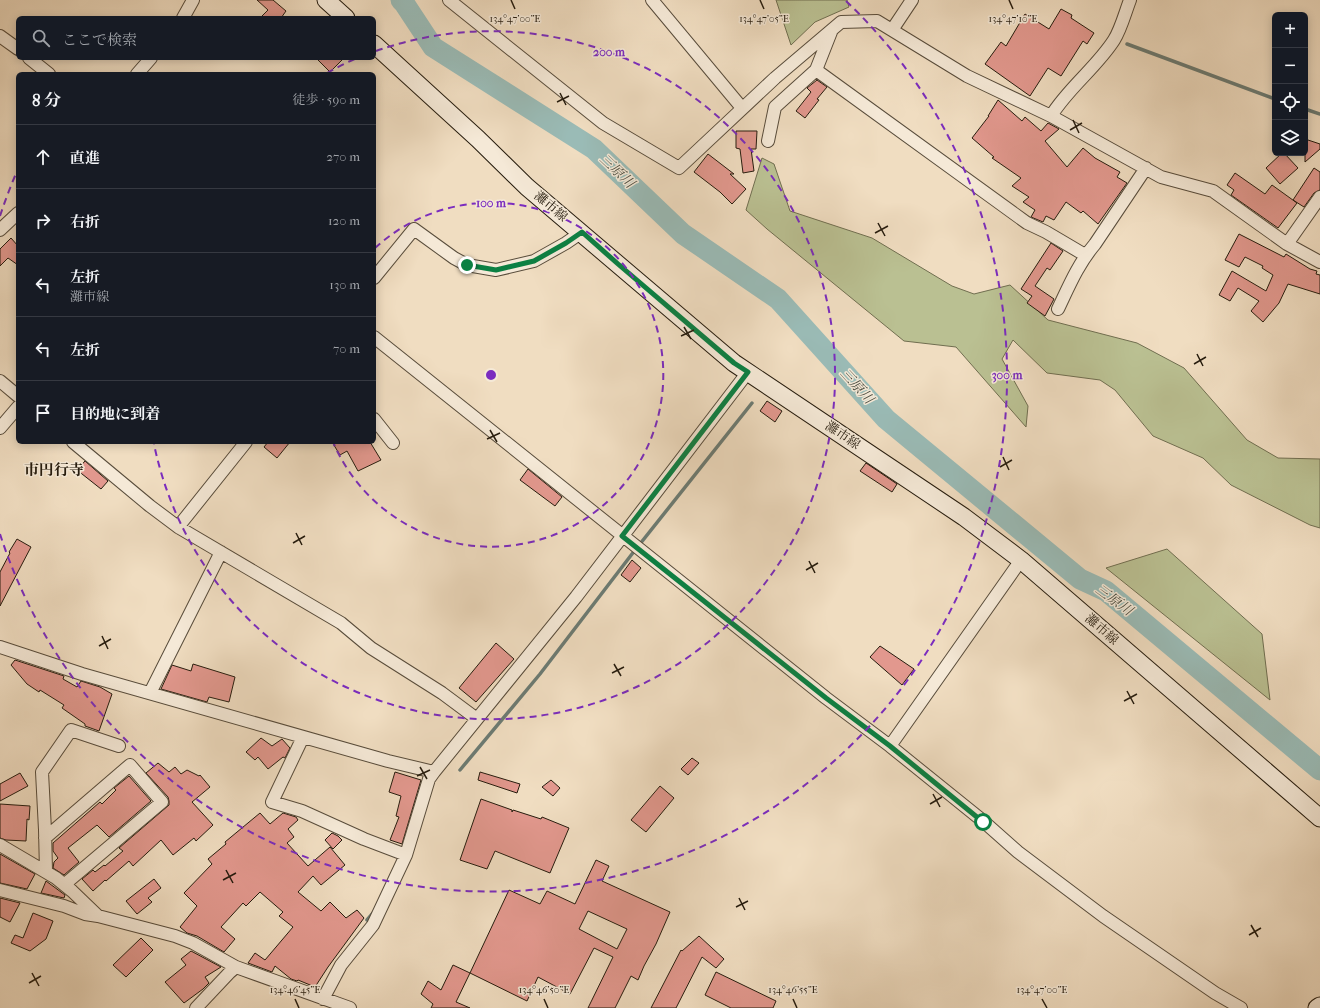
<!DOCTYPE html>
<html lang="ja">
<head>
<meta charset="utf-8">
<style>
	body { margin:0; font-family:"IM FELL French Canon","Noto Serif JP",serif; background:#242831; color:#f1f3f6 }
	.controls { position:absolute; right:12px; top:12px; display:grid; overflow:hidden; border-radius:6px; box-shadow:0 2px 10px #0003 }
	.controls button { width:36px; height:36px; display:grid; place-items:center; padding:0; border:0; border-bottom:1px solid #363941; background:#171b24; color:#f1f3f6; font:20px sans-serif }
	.stop { position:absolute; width:12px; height:12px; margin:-9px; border:3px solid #0b8043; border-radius:50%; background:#fff }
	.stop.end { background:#0b8043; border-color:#fff; box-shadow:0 1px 4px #0008 }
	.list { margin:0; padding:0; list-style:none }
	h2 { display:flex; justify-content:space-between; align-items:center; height:52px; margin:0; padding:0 16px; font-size:17px }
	h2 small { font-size:13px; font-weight:400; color:#9ea1a6 }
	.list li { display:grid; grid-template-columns:26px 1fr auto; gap:12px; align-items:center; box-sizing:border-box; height:64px; padding:0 16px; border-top:1px solid #363941 }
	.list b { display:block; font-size:15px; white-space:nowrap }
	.list p { margin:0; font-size:13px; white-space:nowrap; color:#9ea1a6 }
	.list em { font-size:13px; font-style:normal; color:#9ea1a6 }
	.icon { flex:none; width:22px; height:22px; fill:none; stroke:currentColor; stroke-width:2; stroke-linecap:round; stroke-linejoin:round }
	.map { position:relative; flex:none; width:1320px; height:1008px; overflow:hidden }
	.search { position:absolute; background:#171b24; box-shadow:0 2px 10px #0003; left:16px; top:16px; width:360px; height:44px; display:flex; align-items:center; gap:10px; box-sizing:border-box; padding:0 14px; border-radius:6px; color:#9ea1a6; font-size:15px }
	.panel { position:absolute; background:#171b24; box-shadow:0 2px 10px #0003; left:16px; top:72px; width:360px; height:372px; border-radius:6px }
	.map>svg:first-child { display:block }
</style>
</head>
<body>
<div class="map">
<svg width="1320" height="1008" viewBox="0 0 1320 1008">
	<rect width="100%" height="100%" fill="#f0ddc1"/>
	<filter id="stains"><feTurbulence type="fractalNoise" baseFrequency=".005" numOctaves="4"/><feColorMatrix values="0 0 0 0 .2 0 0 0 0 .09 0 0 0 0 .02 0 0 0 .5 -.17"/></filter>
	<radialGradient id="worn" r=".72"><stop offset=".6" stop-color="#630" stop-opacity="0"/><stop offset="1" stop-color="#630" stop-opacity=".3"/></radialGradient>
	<path fill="#bac092" stroke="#706e50" d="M776,0H847L849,7L815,22L791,45Z
		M762,158L774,164L790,211L872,238L952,286L974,294L1010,285L1048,320L1137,343L1184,368L1247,440L1278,458L1320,459V528L1310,525L1231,485L1203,458L1153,436L1115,390L1100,380L1047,373L1013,340L1002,359L1028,406L1026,427L956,347L904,341L767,229L746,210Z
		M1167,549L1262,634L1270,700L1106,568Z"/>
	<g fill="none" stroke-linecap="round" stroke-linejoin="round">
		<path stroke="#6c7b73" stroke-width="3.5" d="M1127,44L1275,99
			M1305,109L1320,114
			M460,770L540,674L632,554L752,403
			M367,920L373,913"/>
		<path stroke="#9abbb6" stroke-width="21" d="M401,0L404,3L433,47L594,149L683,234L778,299L886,419L1080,579L1106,591L1320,770"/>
	</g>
	<path fill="#e2988e" stroke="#261c0e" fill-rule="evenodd" d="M257,0H273L286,11L281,18H260L268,10Z
		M1061,9L1072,15L1071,18L1094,33L1087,44L1083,41L1061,76L1048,68L1030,96L985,64L1001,42L1006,46L1025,14L1049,29Z
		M316,58H344L330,72Z
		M817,80L827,87L817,99L819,100L805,118L796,111L811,92L807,88Z
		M998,100L1022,121L1025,117L1041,131L1048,123L1059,129L1045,141L1067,167L1083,148L1095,158L1120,172L1117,177L1127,183L1098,224L1083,211L1081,213L1066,202L1054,220L1046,216L1043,222L1031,217L1035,210L1023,202L1029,197L1012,186L1021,178L992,158L994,157L972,138L989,116H988Z
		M736,131H757L756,149H751L754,171L743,173L740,149L736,148Z
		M1305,139L1320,144V149L1305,162Z
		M1282,153H1284L1298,168L1280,184L1266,168Z
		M708,154L734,174H730L746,189L732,204L720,192L694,172Z
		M1314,168L1320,172V190L1314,193L1304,207L1293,200Z
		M1235,173L1265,194L1272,185L1297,203L1278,228L1231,195L1234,190L1227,185Z
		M1239,234L1284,257L1286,254L1310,269L1317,271L1316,274L1320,275V294L1288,284L1279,303L1263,322L1251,311L1259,301L1238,288L1230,301L1219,295L1232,271L1266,291L1273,275L1262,268L1263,266L1245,257L1239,267L1225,260Z
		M11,238L18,246V265L8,258L0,266V249Z
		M1051,243L1063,251L1050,270L1047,268L1035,286L1054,299L1045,316L1027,303L1032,296L1021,289Z
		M767,401L782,411L775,422L760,411Z
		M268,442H290L277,458L264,447Z
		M332,442H370L381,460L358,471L347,451L340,455Z
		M85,461L108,481L101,489L77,470Z
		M866,463L897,484L892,492L860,471Z
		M528,469L562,497L555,506L520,480Z
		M17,539L31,547L0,606V572L10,553L9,552Z
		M632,560L641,568L630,582L621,575Z
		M496,643L514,659L476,702L459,688Z
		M880,646L914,669L902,685L870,657Z
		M15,660L64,676L63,679L77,687L81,681L100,687L112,694L99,731L85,726V724L62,708L64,705L40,690L39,692L27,684L11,665Z
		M193,664L235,677L229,702L209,697L207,702L161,689L172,665L191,671Z
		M261,738L272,746L282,739L290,748L285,758L283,757L268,769L258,757L255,760L246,752Z
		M692,758L699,763L688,775L681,769Z
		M158,763L169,772L175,767L181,774L187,770L199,776L200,775L210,787L192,802L213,825L196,841L194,838L173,855L161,840L133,866L129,861L106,881L105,880L93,891L82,879L93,870L95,872L104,865L105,866L123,851L119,848L169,805V801L168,797L146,773Z
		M395,772L421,780L402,844L390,840L399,817L396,816L401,796L389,792Z
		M480,772L520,784L517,793L478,780Z
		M20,773L28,786L0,801V784Z
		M129,776L151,801L109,837L97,825L68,848L79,862L64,875L53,868L54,862L58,858L53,851V843L100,802L102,804L116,790L114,788Z
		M551,780L560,788L553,796L542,787Z
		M660,786L674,798L646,832L631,820Z
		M481,799L512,810V812L513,810L541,819L542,817L569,828L550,873L495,851L487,869L460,860Z
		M0,804L30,806L29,820L27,819L26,841L6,840L0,838Z
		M260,813L270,824L283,813L296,817L298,820L288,829L294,837L287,843L308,866L330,847L345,865L321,885L313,876L298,892L321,911L330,902L346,918L357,910L364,918L328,967L315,987L298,980L297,981L291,979L275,966L272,972L248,963L255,953L265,960L293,927L279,916L283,912L260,892L246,906L243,903L221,927L235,939L224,952L197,936L187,933L180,927L197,906L184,893L212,864L208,859L226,844L225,842Z
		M332,833L338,836L342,840L333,849L325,840Z
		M0,854L35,874L27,889L0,883Z
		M596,860L609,866L602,881L670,912L656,944L644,966L638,980L631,976L615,1008H588L613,957L594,948L570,994L538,977L527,1001L470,973L456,1002L470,1008H431L433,1004L421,994L428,981L441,990L453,965L470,973L509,890L540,904L547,891L575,904ZM588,911L627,929L617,949L579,929Z
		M154,879L161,888L148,898L152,902L137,914L126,901Z
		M46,881L65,895L64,898L41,893Z
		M0,898L20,903L10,922L0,917Z
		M33,913L53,921L46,939L30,951L11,943L15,935L23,938Z
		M699,936L724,959L716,968L702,957L676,1008H651L681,950L682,951Z
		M141,938L153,950L126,977L113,965Z
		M191,951L221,967L205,977L209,983L203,989L184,1003L165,982L186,965L181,959Z
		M716,972L776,1001L773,1008H731L705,995Z"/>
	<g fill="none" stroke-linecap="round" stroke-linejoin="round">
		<defs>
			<path id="street" d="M449,0L603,123L679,168L775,78L841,22L877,21L967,76L1051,116L1161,177L1213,191L1287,244L1320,262
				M652,0L742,108
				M183,18L193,0
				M892,30L912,0
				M0,36L18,49
				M29,58L49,74
				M816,70L1027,223L1046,232L1085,255
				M137,74L151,58
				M1051,116C1068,88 1096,68 1114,40C1121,29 1125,13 1130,0
				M768,141L775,107L816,70L831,32
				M0,230L18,213
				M1287,244L1320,197
				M374,278L414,229L454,258L467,265L496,270L534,261L566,243L582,232
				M1058,309C1069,286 1078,264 1095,244L1146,168
				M374,337L826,698L890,746L983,821L1018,852L1103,916L1215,993L1241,1008
				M0,381L18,396
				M374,419L393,443
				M0,428L18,407
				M73,442L150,506L178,527L341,623L371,648L442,693L477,719
				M178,527L246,442
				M0,647L82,674L388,761L434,772
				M150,693L221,552
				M303,737L272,802L302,811L364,839L406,855
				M890,746L1021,560
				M45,838L130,765L162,802L65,884
				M0,845L56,878L72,891L98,916
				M46,871L45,830L42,772L71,730L119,746
				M0,890L64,906L85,914L98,916L175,936L193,943L236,967L350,1008
				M323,999L341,965L373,925L406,855L429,779L434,772L576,597L748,372
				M196,1008L230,972L236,967"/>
			<path id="secondary" d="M326,0L346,18
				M374,44L478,139L527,187L734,363L964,517L1021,560L1320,818
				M1317,1008L1320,1006"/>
		</defs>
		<use href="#street" stroke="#584c3b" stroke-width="14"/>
		<use href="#secondary" stroke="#261c0e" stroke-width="19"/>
		<use href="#street" stroke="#f5e9d7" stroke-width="12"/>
		<use href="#secondary" stroke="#f5e9d7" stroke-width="17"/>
	</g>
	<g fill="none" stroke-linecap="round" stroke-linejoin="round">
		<path stroke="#0b8043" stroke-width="5" d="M467,265L496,270L534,261L566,243L582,232L618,264L734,363L748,372L622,536L826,698L890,746L983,822"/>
	</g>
	<path fill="none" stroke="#261c0e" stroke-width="1.5" d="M511,0L515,9M760,0L764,9M1009,0L1013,9M560,93L566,105M557,102L569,96M1073,120L1079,133M1070,130L1082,123M878,223L885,236M875,233L888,226M684,327L691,339M681,336L694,330M1197,354L1203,366M1194,364L1206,357M490,430L497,442M487,439L500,433M1003,457L1009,470M1000,467L1012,460M296,533L302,545M293,543L305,536M809,561L815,573M806,570L818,563M102,636L108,649M99,646L111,639M614,664L621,676M612,673L624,667M1127,691L1134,704M1124,701L1137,694M420,767L427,779M417,776L430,770M933,794L940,807M930,804L942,797M226,870L233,883M223,880L236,873M739,898L745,910M736,907L748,901M1251,925L1258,937M1249,935L1261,928M32,973L39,986M29,983L41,976M295,999L299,1008M544,999L548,1008M793,999L797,1008M1042,999L1047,1008"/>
	<g fill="none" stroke="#7b2cbf" stroke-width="2" stroke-dasharray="7 5">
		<path d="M375 248A172 172 0 1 1 333 442"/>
		<path d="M327 73A344 344 0 0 1 357 58M376 51A344 344 0 1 1 154 444"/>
		<path d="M0 216A516 516 0 0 1 18 169M846 1A516 516 0 1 1 0 534"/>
	</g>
	<g text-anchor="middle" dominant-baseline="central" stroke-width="3" stroke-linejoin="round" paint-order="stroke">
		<g font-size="13" fill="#261c0e" stroke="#f5e9d7">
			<text transform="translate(551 206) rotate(40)">灘市線</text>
			<text transform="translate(843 435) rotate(34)">灘市線</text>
			<text transform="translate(1102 629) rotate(41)">灘市線</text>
		</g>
		<g font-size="14" font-style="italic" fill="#494c40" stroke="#f5e9d7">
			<text transform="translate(617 171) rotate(44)">三原川</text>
			<text transform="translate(857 386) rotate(48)">三原川</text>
			<text transform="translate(1114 600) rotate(36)">三原川</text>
		</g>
		<g font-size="15" font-weight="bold" fill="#261c0e" stroke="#f5e9d7">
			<text x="54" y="470">市円行寺</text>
		</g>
	</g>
	<g font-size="10" text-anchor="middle" fill="#261c0e" stroke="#f5e9d7" stroke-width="3" stroke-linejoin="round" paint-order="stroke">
		<text x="515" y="22">134°47'00"E</text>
		<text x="764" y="22">134°47'05"E</text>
		<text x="1013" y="22">134°47'10"E</text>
		<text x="295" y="993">134°46'45"E</text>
		<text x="544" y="993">134°46'50"E</text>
		<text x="793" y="993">134°46'55"E</text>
		<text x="1042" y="993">134°47'00"E</text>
	</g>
	<circle cx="491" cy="375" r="6" fill="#7b2cbf" stroke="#f5e9d7" stroke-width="2"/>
	<g font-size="12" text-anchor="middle" font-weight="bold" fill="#7b2cbf" stroke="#f5e9d7" stroke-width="3" stroke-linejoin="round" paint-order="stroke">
		<text x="609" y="56">200 m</text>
		<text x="491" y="207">100 m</text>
		<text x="1007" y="379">300 m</text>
	</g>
	<rect width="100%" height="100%" filter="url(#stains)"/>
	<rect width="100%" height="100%" fill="url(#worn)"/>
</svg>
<div class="controls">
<button>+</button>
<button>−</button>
<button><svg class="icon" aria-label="locate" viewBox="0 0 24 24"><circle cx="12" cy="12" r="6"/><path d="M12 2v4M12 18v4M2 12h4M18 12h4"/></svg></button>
<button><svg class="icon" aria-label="layers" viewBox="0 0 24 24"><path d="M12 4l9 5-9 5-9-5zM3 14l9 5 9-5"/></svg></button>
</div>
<div class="stop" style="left:983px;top:822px"></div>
<div class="stop end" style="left:467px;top:265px"></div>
<div class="search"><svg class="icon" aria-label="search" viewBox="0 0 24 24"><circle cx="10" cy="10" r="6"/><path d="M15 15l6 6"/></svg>ここで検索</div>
<section class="panel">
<h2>8 分<small>徒歩 · 590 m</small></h2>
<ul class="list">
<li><svg class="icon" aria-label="ahead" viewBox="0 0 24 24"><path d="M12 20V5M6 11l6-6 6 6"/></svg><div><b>直進</b></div><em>270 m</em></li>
<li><svg class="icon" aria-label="right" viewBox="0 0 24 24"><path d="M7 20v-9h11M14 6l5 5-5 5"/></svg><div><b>右折</b></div><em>120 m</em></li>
<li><svg class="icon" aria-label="left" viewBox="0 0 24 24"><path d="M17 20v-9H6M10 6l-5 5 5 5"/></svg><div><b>左折</b><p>灘市線</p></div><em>130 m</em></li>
<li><svg class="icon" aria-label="left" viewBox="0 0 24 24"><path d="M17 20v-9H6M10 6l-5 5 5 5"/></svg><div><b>左折</b></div><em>70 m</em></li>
<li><svg class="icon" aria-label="arrive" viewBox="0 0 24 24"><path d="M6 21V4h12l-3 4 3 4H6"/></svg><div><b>目的地に到着</b></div></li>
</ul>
</section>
</div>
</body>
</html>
